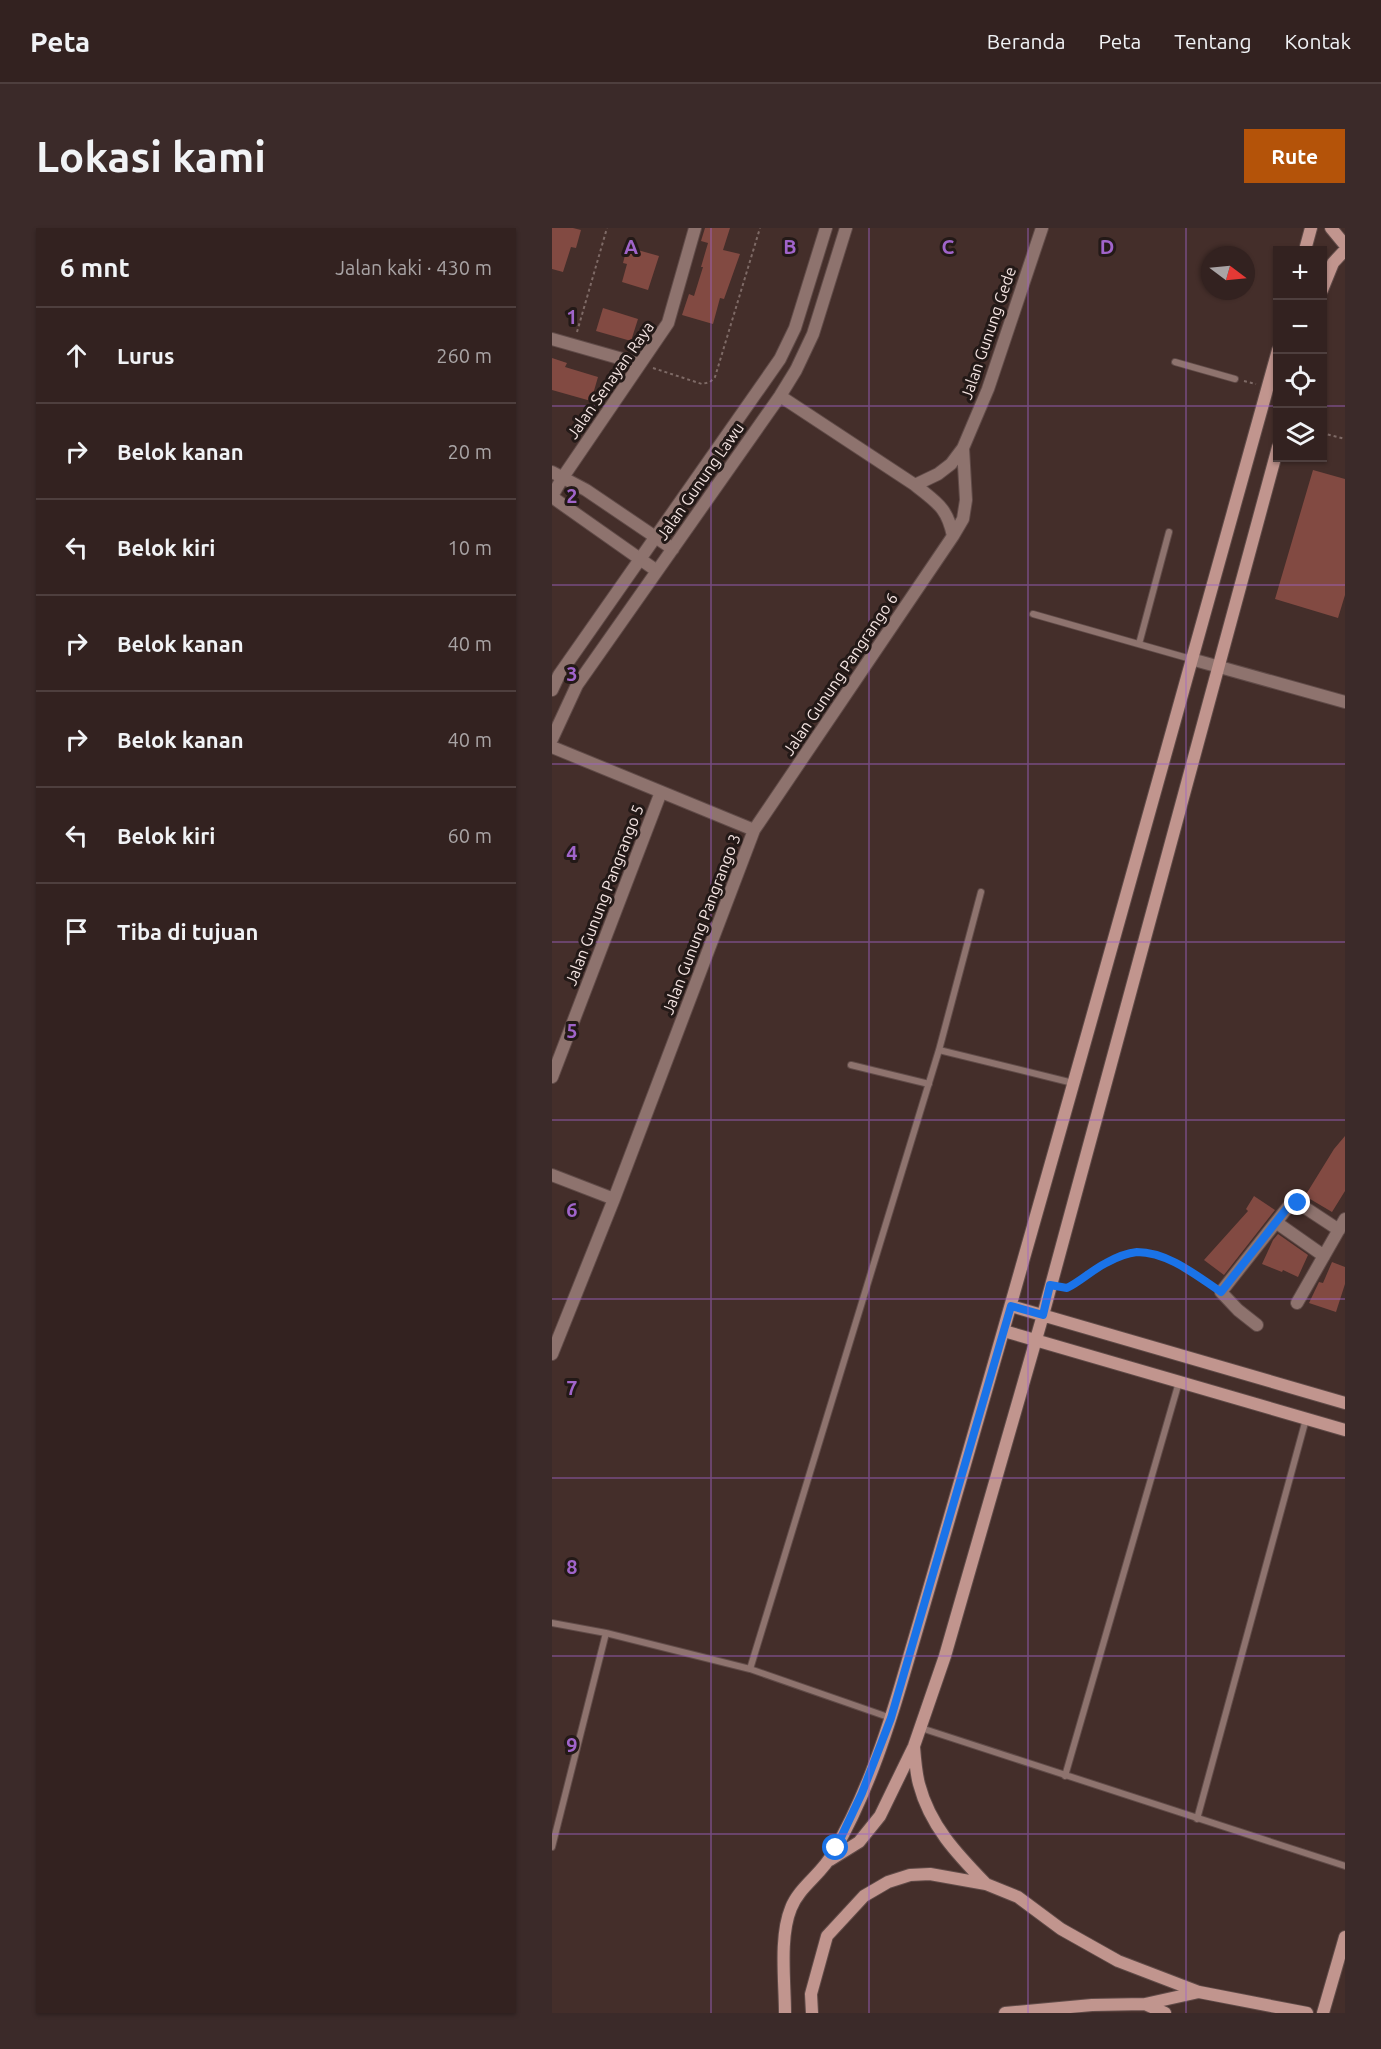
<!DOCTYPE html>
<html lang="id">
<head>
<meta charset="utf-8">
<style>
	body { margin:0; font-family:Ubuntu,sans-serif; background:#3b2a29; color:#f1f3f6 }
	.controls { position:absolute; right:18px; top:18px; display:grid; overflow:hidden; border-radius:0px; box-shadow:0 2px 4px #0004 }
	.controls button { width:54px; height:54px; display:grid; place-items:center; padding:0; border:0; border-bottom:2px solid #4e3f3e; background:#332220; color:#f1f3f6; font:30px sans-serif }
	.compass { position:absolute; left:649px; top:18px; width:54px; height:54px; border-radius:50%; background:#332220; box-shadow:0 2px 4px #0004; rotate:106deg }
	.stop { position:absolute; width:18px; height:18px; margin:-14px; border:4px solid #1a73e8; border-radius:50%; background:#fff }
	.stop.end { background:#1a73e8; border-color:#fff; box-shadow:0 2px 6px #0008 }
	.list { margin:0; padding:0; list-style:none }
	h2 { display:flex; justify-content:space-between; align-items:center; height:78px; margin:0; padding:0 24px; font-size:26px }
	h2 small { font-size:20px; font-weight:400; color:#a9a4a5 }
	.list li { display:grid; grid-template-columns:39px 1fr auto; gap:18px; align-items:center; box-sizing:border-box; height:96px; padding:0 24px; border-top:2px solid #4e3f3e }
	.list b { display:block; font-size:22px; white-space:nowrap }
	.list em { font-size:20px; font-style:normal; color:#a9a4a5 }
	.icon { flex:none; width:33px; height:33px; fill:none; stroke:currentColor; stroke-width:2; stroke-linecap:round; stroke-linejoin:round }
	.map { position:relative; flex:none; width:793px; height:1785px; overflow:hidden; border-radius:0px }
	header { display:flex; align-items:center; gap:36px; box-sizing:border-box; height:84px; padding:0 30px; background:#332220; border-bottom:2px solid #4e3f3e }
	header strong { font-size:28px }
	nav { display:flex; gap:33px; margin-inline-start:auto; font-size:21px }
	.intro { display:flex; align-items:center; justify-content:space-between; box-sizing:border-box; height:144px; padding:0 36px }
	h1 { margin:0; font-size:42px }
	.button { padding:15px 27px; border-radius:0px; background:#b45309; color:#fff; font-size:21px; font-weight:700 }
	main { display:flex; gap:36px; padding:0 36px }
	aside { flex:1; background:#332220; border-radius:0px; box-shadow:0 2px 4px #0004 }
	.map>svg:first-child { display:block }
</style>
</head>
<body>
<header>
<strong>Peta</strong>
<nav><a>Beranda</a><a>Peta</a><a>Tentang</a><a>Kontak</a></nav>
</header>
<div class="intro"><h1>Lokasi kami</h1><a class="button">Rute</a></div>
<main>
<aside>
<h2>6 mnt<small>Jalan kaki · 430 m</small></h2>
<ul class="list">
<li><svg class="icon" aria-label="ahead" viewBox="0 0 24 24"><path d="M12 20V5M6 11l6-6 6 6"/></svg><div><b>Lurus</b></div><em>260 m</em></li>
<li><svg class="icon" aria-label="right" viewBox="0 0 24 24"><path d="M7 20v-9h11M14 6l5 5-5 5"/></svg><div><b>Belok kanan</b></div><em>20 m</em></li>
<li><svg class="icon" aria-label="left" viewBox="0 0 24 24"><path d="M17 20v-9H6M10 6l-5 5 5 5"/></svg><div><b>Belok kiri</b></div><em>10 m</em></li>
<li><svg class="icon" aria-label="right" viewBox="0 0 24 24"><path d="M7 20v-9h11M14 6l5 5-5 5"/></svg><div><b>Belok kanan</b></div><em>40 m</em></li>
<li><svg class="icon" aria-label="right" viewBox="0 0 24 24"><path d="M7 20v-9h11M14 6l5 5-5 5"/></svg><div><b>Belok kanan</b></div><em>40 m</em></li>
<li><svg class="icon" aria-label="left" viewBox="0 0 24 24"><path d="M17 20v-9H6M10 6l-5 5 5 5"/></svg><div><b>Belok kiri</b></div><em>60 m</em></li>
<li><svg class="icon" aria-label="arrive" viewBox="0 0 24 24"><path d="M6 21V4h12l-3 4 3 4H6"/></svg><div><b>Tiba di tujuan</b></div></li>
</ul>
</aside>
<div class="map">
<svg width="793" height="1785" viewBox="0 0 793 1785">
	<rect width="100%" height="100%" fill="#442e2a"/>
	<path fill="#824a42" d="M0,0H21L29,2L24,20L19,19L11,44L0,41Z
		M153,0H178L171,22L188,26L172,71L168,70L161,96L130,87L137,66L142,68L151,39H149L156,15L149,13Z
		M75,19L107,28L96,62L70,54L75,36L71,35Z
		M51,80L86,91L79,113L44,103Z
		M0,130L15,135L13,139L46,149L39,173L0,162Z
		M761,242L793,251V367L786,390L723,371Z
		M793,908V963L780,984L753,968L782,921Z
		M702,968L723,982L672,1047L652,1032L696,983L694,981Z
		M726,1006L756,1027L746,1049L731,1042L730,1044L710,1036L721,1012Z
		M780,1034L793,1039V1056L784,1084L757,1075L767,1054L771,1055Z"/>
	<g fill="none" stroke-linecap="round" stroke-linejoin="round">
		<defs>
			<path id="lane" d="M623,134L683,151
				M481,386L639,431
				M587,416L617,304
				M387,822L521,855
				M299,837L377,856
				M0,1395L54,1405L198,1441
				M339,1490L198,1441L387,822L429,664
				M369,1500L793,1638
				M513,1548L627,1154
				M645,1591L754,1191
				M0,1619L54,1405"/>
			<path id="street" d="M0,111L88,136
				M228,168L363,257
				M411,220L414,272L411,291L401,308C395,279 385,275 363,257L386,246L399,236L411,220L436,161L490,0
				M0,244L34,262L121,321
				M0,268L11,249L116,95L143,0
				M0,269L105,343
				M639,431L793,474
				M0,462L7,447L228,131L243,100L274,0
				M0,511L25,457L228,168L244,142L261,106L294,0
				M0,519L202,602
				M0,849L109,564
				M0,947L62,971
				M725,995L772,1028
				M745,1075L793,991
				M705,1097L686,1082L669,1064L736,979L740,976L746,975L787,1002
				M0,1126L62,971L202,602L401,308"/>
			<path id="secondary" d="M779,0L793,17
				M753,22L759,0
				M770,62L781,35L793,22
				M459,1078L793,1175
				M452,1103L793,1202
				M362,1519C363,1532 364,1545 367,1556C378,1598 405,1626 434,1656
				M278,1632L307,1614L328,1588L362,1518L393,1428L491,1087L726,219
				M593,1776L613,1785
				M233,1785C233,1754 227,1709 239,1680C247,1659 270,1646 281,1625C313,1570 334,1508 352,1446C481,1006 603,564 726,122
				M260,1785L259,1766L275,1708L312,1668L336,1654L358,1647L378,1646L434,1656L466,1669L509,1701L566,1733L647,1764
				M453,1785L540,1777L593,1776L647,1764L755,1785
				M771,1785L793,1709"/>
		</defs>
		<use href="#lane" stroke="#604b48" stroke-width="8"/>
		<use href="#street" stroke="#604b48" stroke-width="14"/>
		<use href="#secondary" stroke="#604b48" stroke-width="14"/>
		<path stroke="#7e6a66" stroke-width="2" stroke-dasharray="3 3" stroke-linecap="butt" d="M25,104L55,0
			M101,140L150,156L158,154L163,149L208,0
			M692,153L704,156
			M770,205L793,211
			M513,1059L518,1058C536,1046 555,1031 576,1026C604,1018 637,1042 658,1057"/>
		<use href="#lane" stroke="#8e736e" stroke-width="6"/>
		<use href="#street" stroke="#8e736e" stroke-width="12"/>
		<use href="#secondary" stroke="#c1958e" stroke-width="12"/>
	</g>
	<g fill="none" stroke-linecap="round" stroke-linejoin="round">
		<path stroke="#1a73e8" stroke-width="8" d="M284,1620L310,1565L339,1490L459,1078L491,1087L498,1057L515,1060C529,1053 540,1042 554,1035C563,1030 575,1025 585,1024C616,1024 645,1048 669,1064L736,979L740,976L746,975"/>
	</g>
	<path fill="none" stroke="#a064ca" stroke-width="1.5" stroke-opacity="0.55" d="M159,0V1785M317,0V1785M476,0V1785M634,0V1785M0,178H726M770,178H793M0,357H793M0,536H793M0,714H793M0,892H793M0,1071H793M0,1250H793M0,1428H793M0,1606H793"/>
	<g text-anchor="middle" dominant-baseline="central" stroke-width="6" stroke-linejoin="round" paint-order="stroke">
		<g font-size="16" fill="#f5e5e3" stroke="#231917">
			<text transform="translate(436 105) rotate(-71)">Jalan Gunung Gede</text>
			<text transform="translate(58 152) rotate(-55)">Jalan Senayan Raya</text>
			<text transform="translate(148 253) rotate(-55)">Jalan Gunung Lawu</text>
			<text transform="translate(288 446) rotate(-56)">Jalan Gunung Pangrango 6</text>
			<text transform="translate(52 667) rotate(-69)">Jalan Gunung Pangrango 5</text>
			<text transform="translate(149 696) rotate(-69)">Jalan Gunung Pangrango 3</text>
		</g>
	</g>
	<g font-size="20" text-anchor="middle" font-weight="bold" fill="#a064ca" stroke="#231917" stroke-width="6" stroke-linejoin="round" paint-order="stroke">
		<text x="79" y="26">A</text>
		<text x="238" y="26">B</text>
		<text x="396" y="26">C</text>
		<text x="555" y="26">D</text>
		<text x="20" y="96">1</text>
		<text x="20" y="275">2</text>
		<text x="20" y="453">3</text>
		<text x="20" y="632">4</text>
		<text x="20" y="810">5</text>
		<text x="20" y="989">6</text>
		<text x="20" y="1167">7</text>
		<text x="20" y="1346">8</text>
		<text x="20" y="1524">9</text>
	</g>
</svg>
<div class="controls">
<button>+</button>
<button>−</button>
<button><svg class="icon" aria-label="locate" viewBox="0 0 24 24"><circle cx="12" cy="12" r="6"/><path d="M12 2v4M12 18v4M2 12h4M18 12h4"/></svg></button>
<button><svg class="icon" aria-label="layers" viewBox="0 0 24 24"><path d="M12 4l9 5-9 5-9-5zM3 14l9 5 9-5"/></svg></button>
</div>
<svg class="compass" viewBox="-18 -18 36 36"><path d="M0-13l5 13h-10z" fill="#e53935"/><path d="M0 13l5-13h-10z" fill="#a9a4a5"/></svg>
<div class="stop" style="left:284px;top:1620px"></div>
<div class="stop end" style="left:746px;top:975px"></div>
</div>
</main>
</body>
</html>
